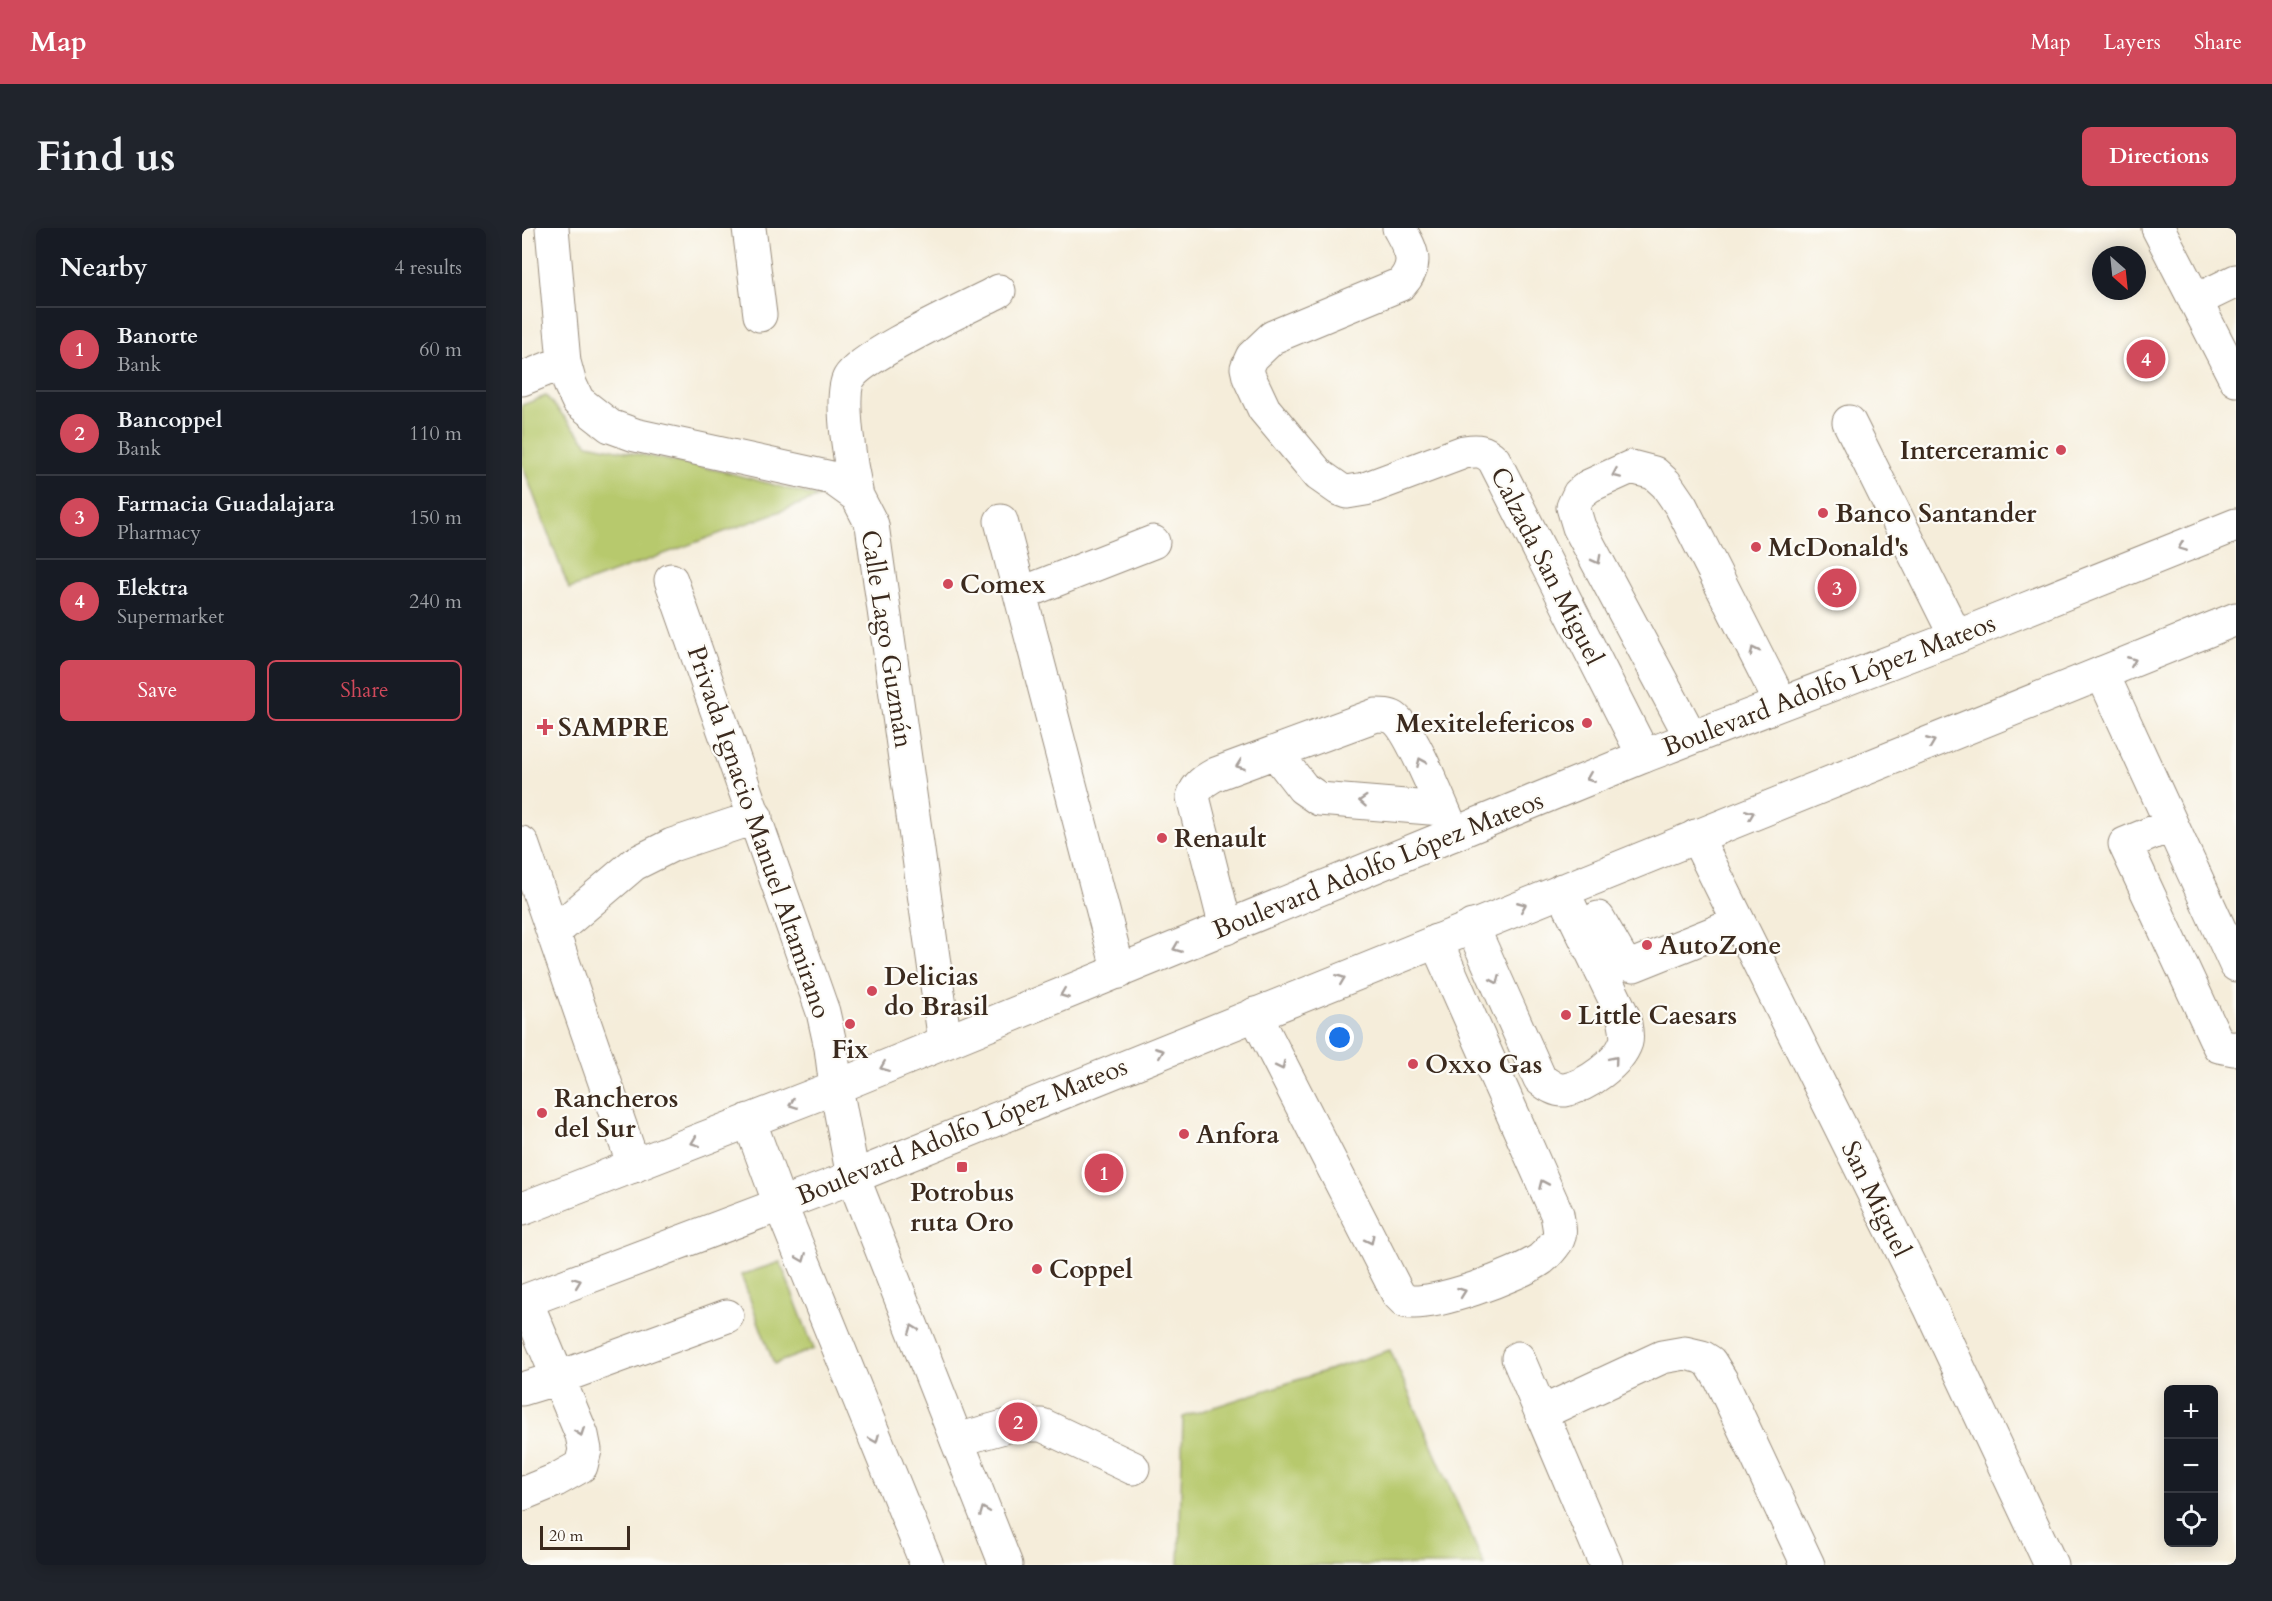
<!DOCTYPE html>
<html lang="en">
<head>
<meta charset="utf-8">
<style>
	body { margin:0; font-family:Cardo,serif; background:#20242c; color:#f1f3f6 }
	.controls { position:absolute; right:18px; bottom:18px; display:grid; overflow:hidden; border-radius:9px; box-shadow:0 3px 15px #0003 }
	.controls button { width:54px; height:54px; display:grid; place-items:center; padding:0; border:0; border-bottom:2px solid #363941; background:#171b24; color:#f1f3f6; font:30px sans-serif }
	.compass { position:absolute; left:1570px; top:18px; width:54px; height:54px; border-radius:50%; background:#171b24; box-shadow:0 3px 15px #0003; rotate:153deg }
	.scale { position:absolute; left:18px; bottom:15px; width:90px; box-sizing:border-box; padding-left:6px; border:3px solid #3b2a1e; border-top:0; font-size:16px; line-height:21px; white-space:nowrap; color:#3b2a1e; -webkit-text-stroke:4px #fdfcf7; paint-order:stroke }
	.you { position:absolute; left:818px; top:810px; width:21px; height:21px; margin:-15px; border:4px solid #fff; border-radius:50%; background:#1a73e8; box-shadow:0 0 0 9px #1a73e833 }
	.badge { display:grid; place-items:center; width:39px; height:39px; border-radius:50%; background:#d1495b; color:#fff; font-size:20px; font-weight:700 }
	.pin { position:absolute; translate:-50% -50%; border:3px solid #fff; box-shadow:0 2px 6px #0006 }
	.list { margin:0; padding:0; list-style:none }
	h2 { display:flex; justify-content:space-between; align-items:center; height:78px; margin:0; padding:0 24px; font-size:26px }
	h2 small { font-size:20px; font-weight:400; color:#9ea1a6 }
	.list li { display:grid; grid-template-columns:39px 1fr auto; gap:18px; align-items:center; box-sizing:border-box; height:84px; padding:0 24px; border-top:2px solid #363941 }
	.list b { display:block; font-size:22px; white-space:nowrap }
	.list p { margin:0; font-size:20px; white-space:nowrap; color:#9ea1a6 }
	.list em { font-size:20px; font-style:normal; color:#9ea1a6 }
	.actions { display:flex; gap:12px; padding:18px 24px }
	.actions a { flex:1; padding:14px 0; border:2px solid #d1495b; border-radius:9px; text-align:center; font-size:21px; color:#d1495b }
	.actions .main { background:#d1495b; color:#fff }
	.icon { flex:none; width:33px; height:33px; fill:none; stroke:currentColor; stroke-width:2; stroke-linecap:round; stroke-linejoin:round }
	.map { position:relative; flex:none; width:1714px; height:1337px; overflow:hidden; border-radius:9px }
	header { display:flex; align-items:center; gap:36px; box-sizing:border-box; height:84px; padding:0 30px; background:#d1495b; color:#fff }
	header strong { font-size:28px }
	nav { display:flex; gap:33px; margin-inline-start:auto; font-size:21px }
	.intro { display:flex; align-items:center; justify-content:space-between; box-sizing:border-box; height:144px; padding:0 36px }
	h1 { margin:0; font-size:42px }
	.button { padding:15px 27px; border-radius:9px; background:#d1495b; color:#fff; font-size:21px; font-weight:700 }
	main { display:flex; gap:36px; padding:0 36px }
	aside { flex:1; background:#171b24; border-radius:9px; box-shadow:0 3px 15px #0003 }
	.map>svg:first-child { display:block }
</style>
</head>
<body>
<header>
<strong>Map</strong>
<nav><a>Map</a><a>Layers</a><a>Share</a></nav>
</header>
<div class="intro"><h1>Find us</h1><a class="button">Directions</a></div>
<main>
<aside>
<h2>Nearby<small>4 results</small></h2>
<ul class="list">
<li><span class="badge">1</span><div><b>Banorte</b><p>Bank</p></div><em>60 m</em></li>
<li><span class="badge">2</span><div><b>Bancoppel</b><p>Bank</p></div><em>110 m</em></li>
<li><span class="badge">3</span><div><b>Farmacia Guadalajara</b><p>Pharmacy</p></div><em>150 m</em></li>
<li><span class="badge">4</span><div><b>Elektra</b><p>Supermarket</p></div><em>240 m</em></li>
</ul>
<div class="actions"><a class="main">Save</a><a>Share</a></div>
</aside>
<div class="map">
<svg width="1714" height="1337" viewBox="0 0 1714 1337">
	<rect width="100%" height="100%" fill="#fdfcf7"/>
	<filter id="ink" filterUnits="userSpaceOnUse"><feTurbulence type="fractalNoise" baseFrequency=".0167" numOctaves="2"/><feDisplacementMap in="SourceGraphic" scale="12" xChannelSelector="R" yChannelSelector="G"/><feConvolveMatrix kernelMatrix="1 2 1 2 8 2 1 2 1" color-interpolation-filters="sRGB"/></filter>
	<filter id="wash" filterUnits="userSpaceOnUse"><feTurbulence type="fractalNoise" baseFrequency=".008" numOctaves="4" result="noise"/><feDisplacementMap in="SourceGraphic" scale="24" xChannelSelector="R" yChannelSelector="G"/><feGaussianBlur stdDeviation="1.35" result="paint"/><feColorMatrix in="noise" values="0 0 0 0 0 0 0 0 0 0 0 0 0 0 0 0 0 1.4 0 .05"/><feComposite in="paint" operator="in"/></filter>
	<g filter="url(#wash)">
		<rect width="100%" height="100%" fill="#f5edda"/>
		<path fill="#b7c96d" stroke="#797a46" stroke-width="1.5" d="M24,168L66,216L204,244L297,269L47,361L0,236V177Z
			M258,1034L292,1121L252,1136L219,1047Z
			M868,1122L962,1337H657L661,1189Z"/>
	</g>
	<g filter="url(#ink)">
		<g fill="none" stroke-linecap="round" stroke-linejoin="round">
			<defs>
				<path id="minor" d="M30,0L42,134L48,156L56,173L88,198L113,207L310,250L335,268L350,297L423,814
					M227,0L238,87
					M877,0C889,22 898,35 879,56L751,109L730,129L725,140L727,149L742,181L797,247L817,261L825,264L843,261L942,224C956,222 962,222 972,232L1122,528
					M1636,0L1714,152
					M1673,73L1714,53
					M0,151L42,134
					M1327,194L1434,409
					M335,268C330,245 316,169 327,150C340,127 449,78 477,63
					M479,293L597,744
					M149,352L301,784L309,820L314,859
					M498,366L631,314
					M1580,445L1714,737
					M1169,509L1057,299L1051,279L1057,266L1067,258L1109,239L1132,245L1144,256L1159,278L1259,475
					M753,524L781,560L797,571L920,581
					M1649,597L1603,616L1697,818L1712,821L1714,820
					M1174,608L1409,1081L1529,1337
					M0,615L112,938
					M1076,690L1100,732L1105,736L1112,737L1217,695
					M950,698L1018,851C1025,856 1033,863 1043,862C1065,858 1097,835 1104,814C1106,807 1103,797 1102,790L1040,662
					M704,700L671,569C675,557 683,552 694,546L854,487C861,487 867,487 872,490C890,502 921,583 932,606
					M31,705L112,636L150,617L234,589
					M733,786L876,1066L883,1073C909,1080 997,1047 1019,1031C1025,1026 1031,1019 1035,1013C1040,1005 1036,995 1035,986L914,713
					M996,1130L1084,1337
					M0,1161L36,1150L205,1088
					M1019,1185L1140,1129L1163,1125L1180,1129L1188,1134L1199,1152L1286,1337
					M435,1212L489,1197H520L611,1240
					M0,1266L34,1252L59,1238L63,1222L60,1207L4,1073"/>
				<path id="major" d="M314,859L331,949L484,1337
					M227,892L258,976L405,1337
					M0,981L314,859L1122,528L1434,409L1714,297
					M0,1074L331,949L1714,391"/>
			</defs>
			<use href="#minor" stroke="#988c7c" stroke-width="35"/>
			<use href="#major" stroke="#988c7c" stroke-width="35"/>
			<use href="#minor" stroke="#fff" stroke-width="33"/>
			<use href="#major" stroke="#fff" stroke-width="33"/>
		</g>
		<defs><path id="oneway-chevron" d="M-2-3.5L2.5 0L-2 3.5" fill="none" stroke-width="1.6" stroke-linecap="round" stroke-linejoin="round" transform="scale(1.5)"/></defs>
		<g stroke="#a79f9a">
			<use href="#oneway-chevron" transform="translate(1094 246) rotate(156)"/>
			<use href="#oneway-chevron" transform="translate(1660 319) rotate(158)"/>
			<use href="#oneway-chevron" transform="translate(1075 332) rotate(62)"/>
			<use href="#oneway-chevron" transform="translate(1232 423) rotate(-117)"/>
			<use href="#oneway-chevron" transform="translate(1610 433) rotate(-22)"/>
			<use href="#oneway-chevron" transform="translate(1409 514) rotate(-22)"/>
			<use href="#oneway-chevron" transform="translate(899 534) rotate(-114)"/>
			<use href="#oneway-chevron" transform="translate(718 537) rotate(160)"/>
			<use href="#oneway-chevron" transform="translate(1068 550) rotate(158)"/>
			<use href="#oneway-chevron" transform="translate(841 573) rotate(-176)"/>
			<use href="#oneway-chevron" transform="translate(1228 586) rotate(-22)"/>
			<use href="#oneway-chevron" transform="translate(1000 678) rotate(-22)"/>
			<use href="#oneway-chevron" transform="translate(655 720) rotate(158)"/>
			<use href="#oneway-chevron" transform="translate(819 751) rotate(-22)"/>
			<use href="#oneway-chevron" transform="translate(974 752) rotate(66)"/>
			<use href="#oneway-chevron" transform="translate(542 766) rotate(158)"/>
			<use href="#oneway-chevron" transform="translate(638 824) rotate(-22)"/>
			<use href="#oneway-chevron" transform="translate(1092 832) rotate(-50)"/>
			<use href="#oneway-chevron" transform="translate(759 838) rotate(63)"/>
			<use href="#oneway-chevron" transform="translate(362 839) rotate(158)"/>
			<use href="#oneway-chevron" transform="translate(271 876) rotate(159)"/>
			<use href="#oneway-chevron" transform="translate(173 914) rotate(159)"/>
			<use href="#oneway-chevron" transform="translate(1021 956) rotate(-114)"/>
			<use href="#oneway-chevron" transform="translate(848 1012) rotate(63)"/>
			<use href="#oneway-chevron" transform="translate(280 1030) rotate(68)"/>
			<use href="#oneway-chevron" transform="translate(55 1054) rotate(-21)"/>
			<use href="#oneway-chevron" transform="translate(940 1064) rotate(-20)"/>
			<use href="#oneway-chevron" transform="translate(391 1101) rotate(-111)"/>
			<use href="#oneway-chevron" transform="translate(58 1204) rotate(71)"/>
			<use href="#oneway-chevron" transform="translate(353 1211) rotate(68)"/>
			<use href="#oneway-chevron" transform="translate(462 1283) rotate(-112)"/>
		</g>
	</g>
	<g fill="#d1495b" stroke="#fdfcf7" stroke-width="2">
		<circle cx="1539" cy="222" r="6"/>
		<circle cx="1301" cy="285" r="6"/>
		<circle cx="1234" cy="319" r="6"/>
		<circle cx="426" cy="356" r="6"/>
		<circle cx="1065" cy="495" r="6"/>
		<path d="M20 490h6v6h6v6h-6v6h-6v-6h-6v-6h6z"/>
		<circle cx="640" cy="610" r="6"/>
		<circle cx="1125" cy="717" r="6"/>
		<circle cx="350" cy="763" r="6"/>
		<circle cx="1044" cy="787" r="6"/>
		<circle cx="328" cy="796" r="6"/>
		<circle cx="891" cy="836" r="6"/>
		<circle cx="20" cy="885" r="6"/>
		<circle cx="662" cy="906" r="6"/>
		<rect x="434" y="933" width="12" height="12" rx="3"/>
		<circle cx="515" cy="1041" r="6"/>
	</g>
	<g text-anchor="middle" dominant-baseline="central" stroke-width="4.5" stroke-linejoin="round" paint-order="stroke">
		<g font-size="26" font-weight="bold" fill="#3b2a1e" stroke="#fdfcf7" text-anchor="start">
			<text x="1527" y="222" text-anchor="end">Interceramic</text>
			<text x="1313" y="285">Banco Santander</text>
			<text x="1246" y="319">McDonald's</text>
			<text x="438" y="356">Comex</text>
			<text x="1053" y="495" text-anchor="end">Mexitelefericos</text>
			<text x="36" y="499">SAMPRE</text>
			<text x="652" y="610">Renault</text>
			<text x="1137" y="717">AutoZone</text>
			<text x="362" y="748">Delicias<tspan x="362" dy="30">do Brasil</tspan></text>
			<text x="1056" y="787">Little Caesars</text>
			<text x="328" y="821" text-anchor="middle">Fix</text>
			<text x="903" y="836">Oxxo Gas</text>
			<text x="32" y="870">Rancheros<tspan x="32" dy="30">del Sur</tspan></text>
			<text x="674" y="906">Anfora</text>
			<text x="440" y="964" text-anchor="middle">Potrobus<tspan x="440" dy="30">ruta Oro</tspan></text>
			<text x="527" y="1041">Coppel</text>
		</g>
		<g font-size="26" fill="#3b2a1e" stroke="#fdfcf7">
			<text transform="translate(1025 338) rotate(63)">Calzada San Miguel</text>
			<text transform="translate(365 411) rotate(81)">Calle Lago Guzmán</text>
			<text transform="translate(1307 457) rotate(-21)">Boulevard Adolfo López Mateos</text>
			<text transform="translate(237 604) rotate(71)">Privada Ignacio Manuel Altamirano</text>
			<text transform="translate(856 637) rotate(-22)">Boulevard Adolfo López Mateos</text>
			<text transform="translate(440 903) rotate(-22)">Boulevard Adolfo López Mateos</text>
			<text transform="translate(1354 971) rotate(64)">San Miguel</text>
		</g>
	</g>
</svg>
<div class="controls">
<button>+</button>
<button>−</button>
<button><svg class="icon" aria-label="locate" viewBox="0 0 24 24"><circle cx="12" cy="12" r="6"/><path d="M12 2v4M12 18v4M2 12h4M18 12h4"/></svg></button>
</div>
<svg class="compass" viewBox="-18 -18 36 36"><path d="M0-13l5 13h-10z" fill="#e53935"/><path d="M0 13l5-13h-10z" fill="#9ea1a6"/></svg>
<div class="scale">20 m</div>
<div class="you"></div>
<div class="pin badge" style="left:582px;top:945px">1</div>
<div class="pin badge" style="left:496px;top:1194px">2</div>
<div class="pin badge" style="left:1315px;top:360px">3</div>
<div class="pin badge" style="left:1624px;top:131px">4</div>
</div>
</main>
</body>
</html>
